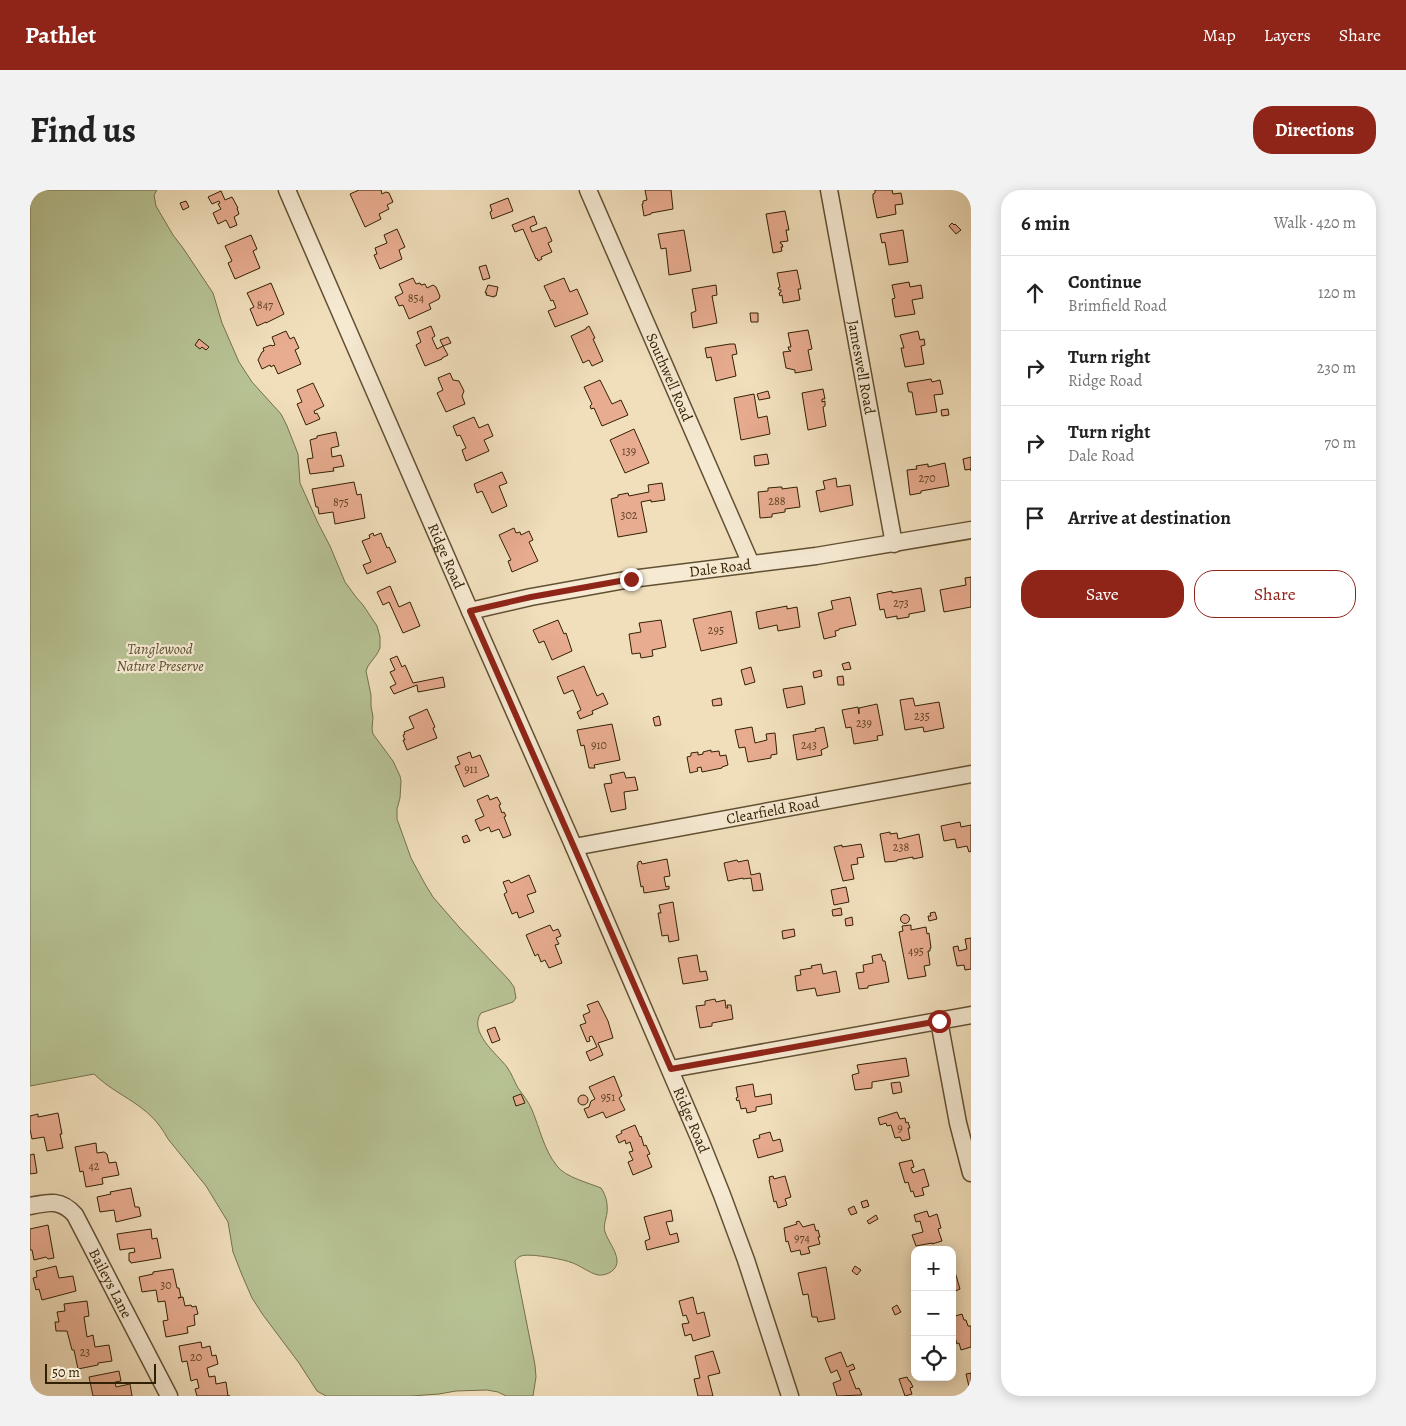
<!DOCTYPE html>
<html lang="en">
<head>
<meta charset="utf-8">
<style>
	body { margin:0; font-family:Alegreya,serif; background:#f2f2f2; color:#222 }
	.controls { position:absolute; right:15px; bottom:15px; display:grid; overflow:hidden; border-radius:10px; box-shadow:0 2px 12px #0003 }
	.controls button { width:45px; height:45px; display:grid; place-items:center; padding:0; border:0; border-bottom:1px solid #e0e0e0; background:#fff; color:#222; font:25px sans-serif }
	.scale { position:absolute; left:15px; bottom:12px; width:111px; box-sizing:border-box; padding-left:5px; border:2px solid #322004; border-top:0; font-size:14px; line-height:18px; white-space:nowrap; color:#322004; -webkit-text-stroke:4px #f6ead3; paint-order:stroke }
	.stop { position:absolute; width:15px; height:15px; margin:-11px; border:4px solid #8f2418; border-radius:50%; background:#fff }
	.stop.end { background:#8f2418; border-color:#fff; box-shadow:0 1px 5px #0008 }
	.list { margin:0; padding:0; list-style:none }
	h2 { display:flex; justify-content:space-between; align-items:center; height:65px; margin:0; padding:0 20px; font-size:21px }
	h2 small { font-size:16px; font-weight:400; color:#767676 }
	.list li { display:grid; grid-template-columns:32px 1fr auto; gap:15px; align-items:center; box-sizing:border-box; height:75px; padding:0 20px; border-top:1px solid #e0e0e0 }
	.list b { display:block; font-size:19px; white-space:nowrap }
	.list p { margin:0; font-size:16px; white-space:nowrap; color:#767676 }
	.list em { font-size:16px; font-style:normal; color:#767676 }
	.actions { display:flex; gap:10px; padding:15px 20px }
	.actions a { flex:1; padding:11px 0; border:1px solid #8f2418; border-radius:20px; text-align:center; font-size:18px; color:#8f2418 }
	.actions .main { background:#8f2418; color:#fff }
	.icon { flex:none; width:28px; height:28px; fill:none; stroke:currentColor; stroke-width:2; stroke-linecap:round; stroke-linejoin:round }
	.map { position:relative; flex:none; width:941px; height:1206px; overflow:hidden; border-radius:20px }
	header { display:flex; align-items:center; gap:30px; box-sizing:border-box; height:70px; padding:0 25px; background:#8f2418; color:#fff }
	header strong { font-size:24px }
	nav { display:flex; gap:28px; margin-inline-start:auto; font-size:18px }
	.intro { display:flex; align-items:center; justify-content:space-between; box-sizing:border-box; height:120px; padding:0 30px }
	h1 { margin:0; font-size:35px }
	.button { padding:12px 22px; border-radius:20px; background:#8f2418; color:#fff; font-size:18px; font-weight:700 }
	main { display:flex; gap:30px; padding:0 30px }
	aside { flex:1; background:#fff; border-radius:20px; box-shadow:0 2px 12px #0003 }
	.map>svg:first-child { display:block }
</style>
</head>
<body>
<header>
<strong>Pathlet</strong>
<nav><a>Map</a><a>Layers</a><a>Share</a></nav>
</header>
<div class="intro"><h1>Find us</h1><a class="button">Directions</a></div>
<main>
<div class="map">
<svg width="941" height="1206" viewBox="0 0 941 1206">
	<rect width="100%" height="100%" fill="#f1dfbc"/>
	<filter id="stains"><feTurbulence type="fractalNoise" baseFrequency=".004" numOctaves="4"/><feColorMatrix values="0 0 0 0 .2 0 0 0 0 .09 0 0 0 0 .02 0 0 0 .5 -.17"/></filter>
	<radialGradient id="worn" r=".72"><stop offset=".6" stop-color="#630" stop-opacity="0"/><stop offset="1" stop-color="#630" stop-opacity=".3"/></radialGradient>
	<path fill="#b7c293" stroke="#74714c" d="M0,0H127L124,5L126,16L143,45L153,58L183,103L192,133L209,172L222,192L251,224L257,236L268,264L270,293L288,333L300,356L315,392L326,407L333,415L347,436L350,447V458L347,464L338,476L336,481L341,505V516L343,527L342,539L343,544L363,571L370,586L371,591L370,608L367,619V629L381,668L395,694L403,707L429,737L479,790L484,797L486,808L483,812L451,823C438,842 467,864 477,877C482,884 484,891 488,898C493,905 499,912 502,920C510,939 514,960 527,976C535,987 559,993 571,998C576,1005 578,1014 577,1023C576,1030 573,1035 575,1042C578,1051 586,1060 587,1070C588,1080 577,1086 568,1085C559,1083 550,1075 540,1072C532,1069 499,1063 491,1066C488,1067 487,1069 485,1071L486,1079L505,1175L506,1187L503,1206H476L468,1202L457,1200L426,1201L409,1204L381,1206H296L287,1201L269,1173L233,1125L222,1108L212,1085L203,1062L198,1032L176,996L138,949C119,913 90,909 64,884L0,896Z"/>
	<path fill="#e8ac90" stroke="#322004" d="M329,0H351L352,4L356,2L359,3L363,12L357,15L359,19L349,24L351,29L335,37L320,4Z
		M615,0H641L643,19L621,23V24L614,26L612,14H613V11L617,10Z
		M845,0H862L863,4L871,3L873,14L865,15L866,24L847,28L843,9V4L845,3Z
		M191,1L195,10L202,7L208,18H207L209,24L204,27L207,35L200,38L196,30L188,34L183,23L191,19L188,14L190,13L189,11L182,14L178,7Z
		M478,8L483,21L462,29L460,22L462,21L460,15Z
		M156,11L159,17L153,20L150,13Z
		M755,21L759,40H756L758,51L750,52L751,54H752L753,57H751L752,61L743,63L736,24Z
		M504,26L507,34L500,37L502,42L516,37L522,51L518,53L522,62L511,67L512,69L508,71L507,68L506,69L493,39L485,42L482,35Z
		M922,33L924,35L925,34L931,40L926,44L919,36Z
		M367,39L375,57L369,60L372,69L350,79L344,65L347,64L345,58L357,53L354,45Z
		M654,40L661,81L639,85L636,58L631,59L628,44Z
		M873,40L878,72L859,75L855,52L852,53L850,44Z
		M221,45L227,59L223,61L230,78L205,89L198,73L202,71L195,56Z
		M456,75L460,88L453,90L449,77Z
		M767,80L771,99H768L770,110L753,113L752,105L750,106L749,103L751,102V100H749L748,98L750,97L747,83Z
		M383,88L386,94L390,93L391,95L395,94L397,98L403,95L406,97L410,106L409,109L399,114L401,119L379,129L373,115L369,116L365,107L373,103L369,94Z
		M534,88L540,102L547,99L558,124L525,137L518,121L526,118L523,110L521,111L514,96Z
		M879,92L880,97L891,95L893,108L882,110L885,124L865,127L862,109L865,108L862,95Z
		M241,93L254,124L236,133V132L227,136L220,119L224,117L217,103Z
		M458,95L468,97L466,106H464V107L456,105L457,103H455Z
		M686,95L687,105L682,106L687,133L663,138L661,123L666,121L662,99Z
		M720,123H728V132H721Z
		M401,136L405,146L402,148L407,159L413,156L410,150L418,147L421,153L413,156L418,165L412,168V169L395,176L386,155L391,152L387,142Z
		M559,136L565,148L563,149L573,171L562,176L559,170L553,173L541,146L556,139V138Z
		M778,140L782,159L778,160L782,180L765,183V180L756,178L753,162L761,161L759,160L758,157H761L758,143Z
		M256,141L260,149L264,147L269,158L265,160L271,174L248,184L244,175L241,177L240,175L232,179L228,170L232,162L234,161L233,158L241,155L242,156L245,155L242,147Z
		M888,141L890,150L894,149L895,155L891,156L894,174L875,177L871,158H874L870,145Z
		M169,149L179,157L176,160L172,157L170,159L165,155Z
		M700,154H705L707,164L702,165L706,186L686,191L681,167L677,168L675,158Z
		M420,183L423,190L429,191L434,201L432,206L435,214L416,222L407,203L413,200L408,188Z
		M901,189L902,192L910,190L913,204L904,205L907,222L886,225L882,202H879L877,193Z
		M570,190L582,214L591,210L598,225L572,236L564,218L561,219L560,216L562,214L554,197Z
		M283,193L294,216L284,221L285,224L287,223L290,229L276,235L267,214L272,212L267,200Z
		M793,199L795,209H792V212L795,211V216L793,217L796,236L778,240L772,203Z
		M738,201L740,208L729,210L727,204Z
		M724,204L728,228L737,226L740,244L711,250L704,208Z
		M918,219L919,225L912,226L911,220Z
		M444,227L449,238L458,234L463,246L454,250L459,261L436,271L432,260L436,258L430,245L427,246L423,236Z
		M604,239L619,273L595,283L580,250Z
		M306,242L309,256L301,258L302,267L311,265L314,276L303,278L304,281L280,284L277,269L283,268L280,250L287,248V246Z
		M737,264L739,274L725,276L724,266Z
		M941,267V281V279L935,280L933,269Z
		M915,273L919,296L891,301V303L880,305L877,280L887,279L886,276L898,274V277Z
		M472,282L477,293L469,296L477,316L462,323L452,301L447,303L444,294Z
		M806,288L807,297L820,295L823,315L790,322L786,301L795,299L793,291Z
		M324,292L327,305L331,304L335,328L305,334L303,322L289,324L288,317H286L282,299Z
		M632,293L635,310L621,312V310L611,312L617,342L588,347L581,309L588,307V305L598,303L599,306L619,302L618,295Z
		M750,297H752V299L767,297L770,317L755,319V322L742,324V327L730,328L728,302L738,301V298Z
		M484,338L486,343L490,342L491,345L499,341L503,350L499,352L508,371L482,382L478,371L481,370L469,345Z
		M343,343L344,346L351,343L357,358L359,357L366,372L337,384L333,375L341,372L332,351L340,348L339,345Z
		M941,387V417L914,422L910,400L936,395L935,388Z
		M360,396L369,417L380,412L390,436L373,443L359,412L353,415L347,402Z
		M891,398L895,421L879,424V427L867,429V426L856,428L854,419L850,420L847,404L862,401V403Z
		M820,407L826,435L809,439V440L805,441L806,446L794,449L788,423L803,419L801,411Z
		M757,416V419L767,417L770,437L748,441L747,435L729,439L726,422Z
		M701,421L707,453L671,461L663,429Z
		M528,430L534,444L536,443L542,461L522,470L514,451L509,453L503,440Z
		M631,430L636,457L622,460L623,466L611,468L610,463L602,464L599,444L611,442L609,433Z
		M367,466L372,477L375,475L383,493L413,487L415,497L388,502L387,495L364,504L360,497L366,494L360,482L365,480L360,469Z
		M819,472L821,479L814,480L812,474Z
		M554,476L567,506L573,503L578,514L562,521L563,524L550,529L547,522L551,520L543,500L534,504L527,487Z
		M721,477L725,492L715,495L711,480Z
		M791,480L792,486L784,488L783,482Z
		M813,486L814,495H808L807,487Z
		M772,496L775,514L757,518L753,499Z
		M691,508L692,515L683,516L682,510Z
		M883,508L885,516L909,512L914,538L894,542L893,537L875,540L870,510Z
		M847,514L853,545L847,546L848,550L824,554L821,537L816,538L812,520L828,517L829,524V518Z
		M397,519L405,537L403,538L407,548L377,560L373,550H375L373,545L375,544L374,542L384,538L379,527Z
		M629,526L631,535L625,536L623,528Z
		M582,534L590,570L564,575L565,578H559L554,555L551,556L547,540Z
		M722,537L725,553L737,550L736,544L745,543L747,564L741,565V568L718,572L715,557L709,558L705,540Z
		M794,537L798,557L791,560L792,565L767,570L763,545L786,541L785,539Z
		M681,560V562L689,561L690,566L696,565L698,575L692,577V578L672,582L671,577L667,578L668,581L660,583L657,567L661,566V563L668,562V565L673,564V562Z
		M440,562L442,568L450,565L459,586L434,597L425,576L430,574L427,567Z
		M594,582L596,588L605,587L608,600L594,602L596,619L581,622L574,594L582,593L580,585Z
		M458,605L460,610L467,607L471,614L469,615L472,623L474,622L476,626L474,627L481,645L473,648L469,639L461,642L459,637L450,641L445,630L454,626L447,610Z
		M930,632L931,637L941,635V661L939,662L937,656L927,658L925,649L914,651L911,636Z
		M860,642V644L867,643L868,649L889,644L893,667L883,669V667L867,670V671L855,672L850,644Z
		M437,645L440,651L434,653L432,647Z
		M831,654L834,667L827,668L828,674L821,675L824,689L813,691L804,657L812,655V657Z
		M637,669L640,686L634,687L636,697L639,696V699L614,703L613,696L611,697L607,675H608V672L611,671L612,674Z
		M707,670L708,672L718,670L721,685L730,683L733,700L723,701L721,688L713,689V688L698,691L694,673Z
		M499,685L506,702L497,705L504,722L489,728L487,722L482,724L474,704L477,702L473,692L479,690L481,693Z
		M816,697L819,712L804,715L801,700Z
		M643,712L649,750L639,752L638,745L632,746L628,723H631L629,715Z
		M811,718L812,725L803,726L802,720Z
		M905,722L907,729L899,731L898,726H901L900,723Z
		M870.5 729a4.5 4.5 0 1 1 9 0a4.5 4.5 0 1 1-9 0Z
		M822,727L823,735L816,736L815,729Z
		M520,735L523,741L528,739L531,746L526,748L529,754L525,755L532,773L519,778L515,770L511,772L508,764L505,766L496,745Z
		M881,735V740L896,737L897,744L899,743L901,758H900V761H898L900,775L894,776L896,786L878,789L869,742L873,741L872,736Z
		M764,739L765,746L753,749L752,741Z
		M941,748V779L935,780L934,775L927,776L923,757L928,756L929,761L937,759L935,749Z
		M851,764L853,771H855L859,792L838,796V798L829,799L826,783L834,782L833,775L843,773L842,766Z
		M667,765L670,782L676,781L678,790L653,794L648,768Z
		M791,774L793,784L806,781L810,802L787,806L785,798L767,801L765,786L771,785L770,780L782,778L781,776Z
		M685,809L686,812L695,810L696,818H698L697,815H701L703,829L682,833V836L670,838L666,816L675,815V811Z
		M568,811L578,831L583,848L568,853L573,865L560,871L556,862L567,857L562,846L559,847L560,851L557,852L550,835L556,833L553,825L560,822L557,815Z
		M465,837L470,850L462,853L457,840Z
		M876,868L879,886L842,892V898L825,900L822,885L829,883L827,875Z
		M584,886L592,906L589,908L595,920L576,928L573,922L558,928L554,919L559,917L561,911L565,909L559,897Z
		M870,892L872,902L863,904L861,893Z
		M723,894L725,907L741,904L742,914L726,917V921L717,923L716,918L711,919L709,910L707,911L706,908L708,907L706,897Z
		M491,904L495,913L486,916L483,907Z
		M548 910a5 5 0 1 1 10 0a5 5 0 1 1-10 0Z
		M867,922L870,929L875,928L876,933L878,932L880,938H878L880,949L872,951L870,947L865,948L861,935L857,936L856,933L850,935L848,928Z
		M28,923L32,944H30L33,958L17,961L14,947L2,949L0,939V926L8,924V927Z
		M605,935L610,947L611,946L614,956L616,955L620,964L617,965L622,977L603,985L598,972L603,970L599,962L603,961L600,952L596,954L595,950L589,953L586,946L592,943L591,941Z
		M740,942L743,951L750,949L753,961L728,968L723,950L730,948L729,945Z
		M66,953L67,963L74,962L77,964L79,973L86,972L89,985L72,988L73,994L56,997L53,981L50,982L45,957Z
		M4,964L7,983L0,984V965Z
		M882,970L884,977L881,978L883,983L894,979L899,996L892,998L894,1005L885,1007L883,1001L881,1002L878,992L875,993L869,973Z
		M743,986L744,989L755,986L761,1007L755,1009L757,1015L748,1018L746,1011L744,1012L739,990H740L739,987Z
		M101,998L105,1017H109L111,1026L86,1032L84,1020L70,1022L67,1007L81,1004L80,1002Z
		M837,1010L839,1016L833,1018L831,1012Z
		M824,1016L827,1023L821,1025L818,1019Z
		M641,1020L643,1031L636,1032L640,1045L647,1043L649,1052L617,1060L615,1051L620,1049L614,1027Z
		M897,1021L899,1027L907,1024L911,1038L908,1039L912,1051L902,1054V1053L886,1056L882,1045L893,1042L890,1031L886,1032L884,1025Z
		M846,1025L848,1029L839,1034L837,1031Z
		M769,1031L773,1037L784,1034L786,1041L788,1040L790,1047H788L790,1054L778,1057L780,1063L771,1065L770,1060L761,1062L758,1051L756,1052L754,1038L767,1034L766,1032Z
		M18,1035L24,1068L18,1069L16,1067L4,1070L2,1060H0V1039Z
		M121,1039L122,1049L127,1048L131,1068L101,1073L100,1071H99V1063L105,1062L104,1058L90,1060L87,1044Z
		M26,1076L29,1088L43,1086L46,1101L12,1110L9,1099L6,1100L3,1088L7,1087L6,1081Z
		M825,1076L831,1080L827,1085L822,1081Z
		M796,1077L805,1129L788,1132L787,1127H782L778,1104L773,1105L768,1083Z
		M143,1079L147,1098H149L151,1107L148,1108L153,1107L155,1116L161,1115L162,1117L166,1116L168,1124L164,1125L165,1135L157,1137L158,1143L136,1147L133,1131L138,1130L135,1111L128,1112L126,1100L112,1102L109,1087L123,1084V1082Z
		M925,1082L930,1099L923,1102L925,1108L922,1109V1083Z
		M663,1107L667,1124L674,1122L680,1146L663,1151L661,1144L655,1146L652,1134L659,1133L656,1125L653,1126L649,1111Z
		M57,1111L59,1126L54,1127L57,1147L63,1145L65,1157L79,1155L82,1171L68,1173V1175L48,1179L44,1160H42L37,1141H26L25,1132H29L27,1122L35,1121L34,1114Z
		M867,1115L871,1122L865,1125L862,1118Z
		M932,1124L934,1130H936L938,1136H941V1157L931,1160L929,1153L927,1154L924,1143H922V1127Z
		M171,1152L172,1158L180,1156L182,1166L186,1165L188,1174L177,1178L179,1187L185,1186L186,1194L196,1192L198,1206H200H167L165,1199L169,1198L167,1189L161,1191L157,1171L152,1172L149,1156Z
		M683,1161L690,1183L678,1186L683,1206H668L664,1189L670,1188L665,1166Z
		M811,1162L817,1177L823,1174L825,1179L819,1181L826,1199L829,1198L832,1205L807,1206L803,1193L811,1190L807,1180L801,1183L795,1168Z
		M89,1181L91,1191L85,1192L86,1197L100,1194L102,1206H63L59,1187Z
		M941,1183V1205L936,1184Z
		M877,1187L879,1191H880L883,1197L880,1198L882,1204L875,1206L869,1189Z"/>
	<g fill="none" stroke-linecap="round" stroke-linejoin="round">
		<defs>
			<g id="minor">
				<path id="s1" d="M257,0L440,421L544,657L670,950L692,1005L716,1070L760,1206"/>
				<path id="s2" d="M558,0L721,374"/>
				<path id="s3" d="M799,0L864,354"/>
				<path id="s4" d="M440,421L501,407L601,389L786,366L941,340"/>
				<path id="s5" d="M544,657L941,584"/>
				<path d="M909,831L928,933L941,983"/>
				<path d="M641,879L941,825"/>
				<path id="s6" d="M0,1016C19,1012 31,1009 45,1025L139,1206"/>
			</g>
		</defs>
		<use href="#minor" stroke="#625032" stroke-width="19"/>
		<use href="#minor" stroke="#f6ead3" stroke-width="16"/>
	</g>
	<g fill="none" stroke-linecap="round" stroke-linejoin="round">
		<path stroke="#8f2418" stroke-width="6" d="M601,389L501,407L440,421L544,657L641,879L909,831"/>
	</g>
	<g text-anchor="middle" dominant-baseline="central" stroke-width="4.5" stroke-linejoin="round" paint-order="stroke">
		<g font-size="12" fill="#604327">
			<text x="386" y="108">854</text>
			<text x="235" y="115">847</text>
			<text x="599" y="261">139</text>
			<text x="897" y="288">270</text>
			<text x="747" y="311">288</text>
			<text x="311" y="312">875</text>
			<text x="599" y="325">302</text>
			<text x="871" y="413">273</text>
			<text x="686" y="440">295</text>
			<text x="892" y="526">235</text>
			<text x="834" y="533">239</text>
			<text x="569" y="555">910</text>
			<text x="779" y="555">243</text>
			<text x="441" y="579">911</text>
			<text x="871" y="657">238</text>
			<text x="886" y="761">495</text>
			<text x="578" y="907">951</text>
			<text x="870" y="938">9</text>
			<text x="64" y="976">42</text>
			<text x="772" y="1048">974</text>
			<text x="136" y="1095">30</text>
			<text x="55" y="1162">23</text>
			<text x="166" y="1167">20</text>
		</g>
		<g font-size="15" fill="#322004" stroke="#f6ead3">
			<text stroke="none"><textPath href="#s3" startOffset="180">Jameswell Road</textPath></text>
			<text stroke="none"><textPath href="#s2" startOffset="204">Southwell Road</textPath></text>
			<text stroke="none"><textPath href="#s1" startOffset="399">Ridge Road</textPath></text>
			<text stroke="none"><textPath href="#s4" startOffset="254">Dale Road</textPath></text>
			<text stroke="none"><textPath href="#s5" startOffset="202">Clearfield Road</textPath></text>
			<text stroke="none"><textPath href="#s1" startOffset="1014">Ridge Road</textPath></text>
			<text stroke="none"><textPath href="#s6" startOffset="126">Baileys Lane</textPath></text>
		</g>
		<g font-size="15" font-style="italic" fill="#5a512f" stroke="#f6ead3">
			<text x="130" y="459">Tanglewood<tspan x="130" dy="17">Nature Preserve</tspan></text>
		</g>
	</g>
	<rect width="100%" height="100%" filter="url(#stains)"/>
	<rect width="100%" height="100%" fill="url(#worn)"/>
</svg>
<div class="controls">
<button>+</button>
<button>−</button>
<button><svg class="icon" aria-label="locate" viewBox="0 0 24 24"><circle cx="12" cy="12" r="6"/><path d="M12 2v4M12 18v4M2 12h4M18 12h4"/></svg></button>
</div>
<div class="scale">50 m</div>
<div class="stop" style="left:909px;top:831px"></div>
<div class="stop end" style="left:601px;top:389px"></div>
</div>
<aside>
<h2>6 min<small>Walk · 420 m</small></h2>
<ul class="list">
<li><svg class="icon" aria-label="ahead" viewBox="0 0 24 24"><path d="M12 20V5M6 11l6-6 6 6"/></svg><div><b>Continue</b><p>Brimfield Road</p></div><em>120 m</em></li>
<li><svg class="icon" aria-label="right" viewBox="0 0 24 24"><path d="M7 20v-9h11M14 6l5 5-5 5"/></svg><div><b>Turn right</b><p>Ridge Road</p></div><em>230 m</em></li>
<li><svg class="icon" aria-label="right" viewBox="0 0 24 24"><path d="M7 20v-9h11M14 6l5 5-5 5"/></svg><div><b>Turn right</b><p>Dale Road</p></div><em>70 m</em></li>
<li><svg class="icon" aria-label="arrive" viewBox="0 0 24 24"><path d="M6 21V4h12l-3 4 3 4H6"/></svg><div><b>Arrive at destination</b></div></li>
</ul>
<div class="actions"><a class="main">Save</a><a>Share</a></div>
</aside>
</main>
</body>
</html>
